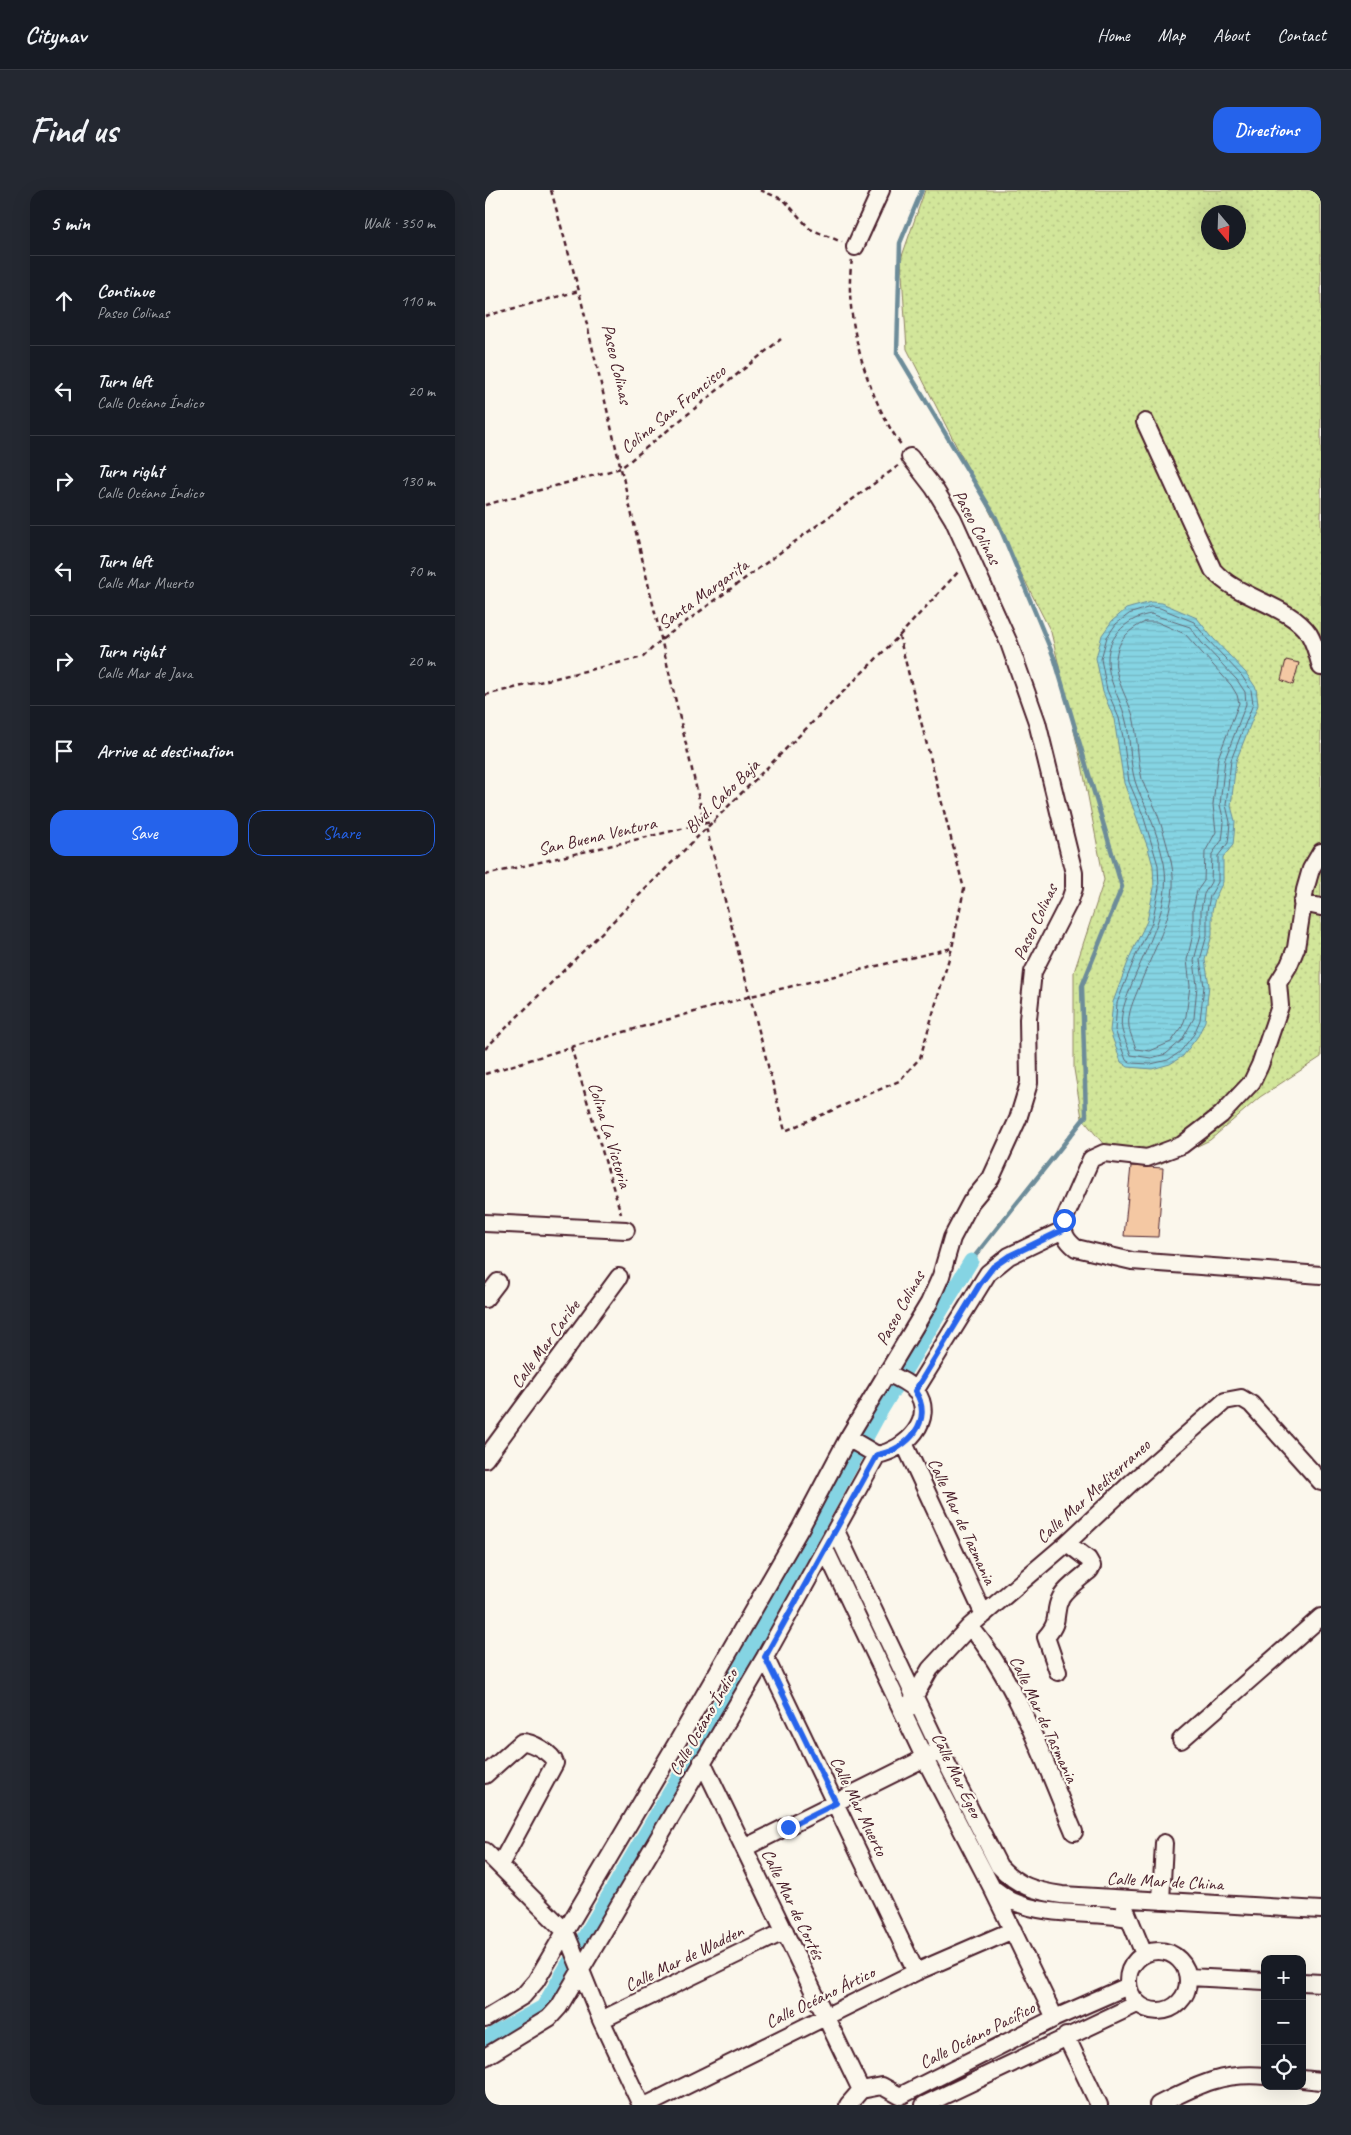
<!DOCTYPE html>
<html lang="en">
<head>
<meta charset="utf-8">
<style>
	body { margin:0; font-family:Caveat,sans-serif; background:#242831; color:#f1f3f6 }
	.controls { position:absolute; right:15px; bottom:15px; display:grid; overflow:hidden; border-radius:10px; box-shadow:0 5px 20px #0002 }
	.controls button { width:45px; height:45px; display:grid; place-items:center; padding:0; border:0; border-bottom:1px solid #363941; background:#171b24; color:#f1f3f6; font:25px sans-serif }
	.compass { position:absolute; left:716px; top:15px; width:45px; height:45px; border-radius:50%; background:#171b24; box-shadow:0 5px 20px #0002; rotate:161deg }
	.stop { position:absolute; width:15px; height:15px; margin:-11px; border:4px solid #2563eb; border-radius:50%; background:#fff }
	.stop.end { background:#2563eb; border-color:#fff; box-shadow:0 1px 5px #0008 }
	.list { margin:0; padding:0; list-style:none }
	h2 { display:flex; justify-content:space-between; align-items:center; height:65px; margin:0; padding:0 20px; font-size:21px }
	h2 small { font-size:16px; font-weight:400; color:#9ea1a6 }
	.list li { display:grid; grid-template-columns:32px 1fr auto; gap:15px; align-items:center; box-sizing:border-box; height:90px; padding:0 20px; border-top:1px solid #363941 }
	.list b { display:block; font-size:19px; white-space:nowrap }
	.list p { margin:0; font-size:16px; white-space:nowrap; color:#9ea1a6 }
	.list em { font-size:16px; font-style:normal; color:#9ea1a6 }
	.actions { display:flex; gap:10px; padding:15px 20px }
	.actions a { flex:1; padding:11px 0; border:1px solid #2563eb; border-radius:15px; text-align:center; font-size:18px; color:#2563eb }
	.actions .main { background:#2563eb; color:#fff }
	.icon { flex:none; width:28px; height:28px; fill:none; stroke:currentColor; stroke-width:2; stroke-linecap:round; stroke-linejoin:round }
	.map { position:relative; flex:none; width:836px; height:1915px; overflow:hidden; border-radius:15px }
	header { display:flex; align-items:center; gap:30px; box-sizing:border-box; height:70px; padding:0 25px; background:#171b24; border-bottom:1px solid #363941 }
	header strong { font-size:24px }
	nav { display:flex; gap:28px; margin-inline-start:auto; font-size:18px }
	.intro { display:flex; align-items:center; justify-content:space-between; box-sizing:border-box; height:120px; padding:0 30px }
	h1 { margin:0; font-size:35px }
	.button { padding:12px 22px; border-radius:15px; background:#2563eb; color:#fff; font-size:18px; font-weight:700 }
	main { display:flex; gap:30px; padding:0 30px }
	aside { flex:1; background:#171b24; border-radius:15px; box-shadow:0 5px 20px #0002 }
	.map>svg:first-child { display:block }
</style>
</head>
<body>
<header>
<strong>Citynav</strong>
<nav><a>Home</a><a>Map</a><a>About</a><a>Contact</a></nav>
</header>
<div class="intro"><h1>Find us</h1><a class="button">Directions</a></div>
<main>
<aside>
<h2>5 min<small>Walk · 350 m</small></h2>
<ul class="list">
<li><svg class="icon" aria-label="ahead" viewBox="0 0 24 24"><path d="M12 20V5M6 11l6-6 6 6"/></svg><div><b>Continue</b><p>Paseo Colinas</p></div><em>110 m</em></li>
<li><svg class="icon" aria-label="left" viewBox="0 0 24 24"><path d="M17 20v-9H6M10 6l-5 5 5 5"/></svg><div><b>Turn left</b><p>Calle Océano Índico</p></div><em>20 m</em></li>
<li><svg class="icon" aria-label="right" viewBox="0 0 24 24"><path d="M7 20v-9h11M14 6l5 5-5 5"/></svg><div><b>Turn right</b><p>Calle Océano Índico</p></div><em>130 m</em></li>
<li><svg class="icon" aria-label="left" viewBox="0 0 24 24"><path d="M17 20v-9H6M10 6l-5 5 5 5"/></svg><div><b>Turn left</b><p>Calle Mar Muerto</p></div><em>70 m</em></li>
<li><svg class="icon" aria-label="right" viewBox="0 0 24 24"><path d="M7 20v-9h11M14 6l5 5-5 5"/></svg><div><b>Turn right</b><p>Calle Mar de Java</p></div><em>20 m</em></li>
<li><svg class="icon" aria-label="arrive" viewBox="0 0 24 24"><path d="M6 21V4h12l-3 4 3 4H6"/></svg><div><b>Arrive at destination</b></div></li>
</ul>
<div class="actions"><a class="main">Save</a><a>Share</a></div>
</aside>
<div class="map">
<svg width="836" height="1915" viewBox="0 0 836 1915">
	<defs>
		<pattern id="grass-dots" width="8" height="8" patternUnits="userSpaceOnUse" patternTransform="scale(1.25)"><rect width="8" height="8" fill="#d2e69a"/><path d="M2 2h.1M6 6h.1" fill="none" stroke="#b6c585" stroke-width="1.8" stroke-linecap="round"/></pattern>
		<pattern id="water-rules" width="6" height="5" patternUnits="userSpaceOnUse" patternTransform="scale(1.25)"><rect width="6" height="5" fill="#85d4e3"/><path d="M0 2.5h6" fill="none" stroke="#74b6c3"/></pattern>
	</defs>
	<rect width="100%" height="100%" fill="#fbf7ec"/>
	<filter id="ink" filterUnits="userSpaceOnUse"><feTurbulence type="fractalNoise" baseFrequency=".02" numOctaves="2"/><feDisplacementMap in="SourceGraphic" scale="10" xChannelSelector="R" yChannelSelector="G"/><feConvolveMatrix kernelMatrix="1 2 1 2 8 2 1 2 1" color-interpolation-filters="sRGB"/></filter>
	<g filter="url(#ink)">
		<path fill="url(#grass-dots)" stroke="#8e8262" fill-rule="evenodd" d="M440,0H836V867L775,907L725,950L675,974L637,970L620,956L597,928L589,879V782L619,690L597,575L566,442L422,159L416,69ZM724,22H754V52H724Z"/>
		<path fill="url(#water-rules)" stroke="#6d8c99" d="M666,412L677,413L712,428L726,446L761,483L771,498L773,515L751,571L746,616L750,631L749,645L748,655L738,667V692L730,708L727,721V745L720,770L724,795L720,831L713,846L698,866L685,874L667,879L643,877L636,872L625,841L628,812L646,764L662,731L669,698L668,676L663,658L639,593L629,529L618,502L611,468L617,445L627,431L641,419Z"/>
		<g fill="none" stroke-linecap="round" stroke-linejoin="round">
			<path stroke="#626775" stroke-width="1" d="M666,417L675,418L709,432L722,449L757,486L766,500L768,514L746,570L741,615L745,632L744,644L743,653L733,666V692L725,706L722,721V745L715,770L719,796L715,830L709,844L695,862L683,870L666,874L645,873L641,870L630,840L632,813L651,765L667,733L674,698L673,675L658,625L644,592L638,547L634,528L622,500L616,469L622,447L631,434L644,424Z
				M666,424L705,437L717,453L752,490L760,502L761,514L740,569L735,615L739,632L738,643L737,650L727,664L726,692L719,704L716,720V744L709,770L712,796L709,828L697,850L681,864L666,868L646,865C643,857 639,848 637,840C634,825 641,810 646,796C661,757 687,716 679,673C675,656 670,638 663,622C659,611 653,602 650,591C644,570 646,548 640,527C635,508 622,489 623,469C623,445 644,427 666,424Z
				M660,432H672L700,444L746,495L752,505L754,513L733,568L728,615L731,642L720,662L719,691L712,701L708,719V744L702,770L705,796L701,826L697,837L686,852L665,861L651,859C649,852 645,844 644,837C642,823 649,810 654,797C669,757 696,716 686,671C682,654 677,636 671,620C667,610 660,600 657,589C652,568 653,547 648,526C643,509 628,486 631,468C633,450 644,439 660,432Z"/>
			<path stroke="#6d8c99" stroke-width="4.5" d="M437,0L415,53L412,163L511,328L570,470L637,697L597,796L601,926L486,1071"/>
			<path stroke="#85d4e3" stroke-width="15" d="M353,1368L403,1468
				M0,1849L58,1817L214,1553L395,1222L486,1071"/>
		</g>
		<path fill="#f4c8a3" stroke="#4a1f2b" d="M801,470L814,473L808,495L796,490Z
			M646,976L678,978L673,1047L639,1046Z"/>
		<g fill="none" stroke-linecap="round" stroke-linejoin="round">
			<defs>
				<path id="minor" d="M370,57L396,0
					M660,232L728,380C753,409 803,414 824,444C830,454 833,466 836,477
					M836,662L826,679L820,700L811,758L804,775L793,793L795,816L775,875L767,892L736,925L697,955L662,968L619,963L606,969L579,1030C577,1043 581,1050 591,1058L647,1071L836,1085
					M817,713L836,717
					M0,1033L141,1040
					M0,1109L13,1092
					M430,1201L503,1083L524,1066L578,1040
					M363,1248L392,1265
					M420,1255L499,1425
					M0,1269L134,1087
					M351,1341L455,1560L514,1676C532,1696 550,1701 577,1705L836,1720
					M340,1359L440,1569L507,1698L570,1828
					M485,1436C534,1496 559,1572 589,1642
					M280,1467L431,1782
					M573,1482L561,1447C577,1429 567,1424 576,1407C582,1397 596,1388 605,1380L607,1376L603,1369L582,1353
					M420,1523L445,1479L485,1436L582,1353L646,1293L740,1211L756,1208L766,1214L836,1292
					M696,1550L836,1427
					M217,1571L376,1900
					M0,1585L37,1552C47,1552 67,1563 70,1573L15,1675
					M259,1658L450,1563
					M0,1661L80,1741L116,1830L156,1915
					M507,1698C514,1702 520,1708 527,1711C563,1727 606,1721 644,1728
					M676,1711L679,1653
					M640,1718L659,1764
					M643 1791a30 30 0 1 1 60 0a30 30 0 1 1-60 0Z
					M704,1787L780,1791
					M817,1792L836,1793
					M0,1829L38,1806L51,1791L194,1549L316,1337L363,1248L444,1113L456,1086L467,1048L486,1012L506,988L533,929L544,893L543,829L548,782L585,710L589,698V683L552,532L524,453L468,329L449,298L425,267
					M116,1830L300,1741
					M581,1846L614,1915
					M0,1867L64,1828L74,1817L280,1467L392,1265C420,1260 452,1230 431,1201C424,1193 411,1187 401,1183
					M817,1889L836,1891
					M415,1906L570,1828L643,1796
					M162,1915L431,1782L528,1740
					M363,1915L376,1900L397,1896L415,1906
					M439,1915L652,1814
					M673,1915C711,1896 735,1882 780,1886"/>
			</defs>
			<use href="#minor" stroke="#4a1f2b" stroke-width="20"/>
			<path stroke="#4a1f2b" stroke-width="2.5" stroke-dasharray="5 4" stroke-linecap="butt" d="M66,0L94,101L217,622L300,941L414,891L435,868L467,758L479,699L414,446
				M275,0L299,10L325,39L357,52
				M367,70C357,125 384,212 417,256
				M0,126L94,101
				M0,315L136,278L296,149
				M0,505L158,467L176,450L413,276
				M0,685L230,631
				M86,857L136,1024
				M0,859L414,446L474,381
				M0,884L86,857L266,806L467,758"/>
			<use href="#minor" stroke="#fbf7ec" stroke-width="16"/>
		</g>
	</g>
	<g fill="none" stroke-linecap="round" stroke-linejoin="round" filter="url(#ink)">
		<path stroke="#2563eb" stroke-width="6" d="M303,1637L351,1613L280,1467L392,1265C422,1260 450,1231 430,1201L495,1094L508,1077L524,1066L578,1040L579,1030"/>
	</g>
	<g text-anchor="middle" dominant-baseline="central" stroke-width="4.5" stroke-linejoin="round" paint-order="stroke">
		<g font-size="18" fill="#4a1f2b" stroke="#fbf7ec">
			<text transform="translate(132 174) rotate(77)">Paseo Colinas</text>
			<text transform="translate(188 219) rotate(-39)">Colina San Francisco</text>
			<text transform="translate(492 337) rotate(62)">Paseo Colinas</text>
			<text transform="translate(218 404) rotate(-36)">Santa Margarita</text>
			<text transform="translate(237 606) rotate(-45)">Blvd. Cabo Baja</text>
			<text transform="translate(112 646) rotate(-13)">San Buena Ventura</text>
			<text transform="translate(550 732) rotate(-65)">Paseo Colinas</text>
			<text transform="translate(125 945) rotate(73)">Colina La Victoria</text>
			<text transform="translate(415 1118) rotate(-61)">Paseo Colinas</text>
			<text transform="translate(60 1154) rotate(-54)">Calle Mar Caribe</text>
			<text transform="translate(608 1301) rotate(-42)">Calle Mar Mediterraneo</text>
			<text transform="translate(477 1331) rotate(65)">Calle Mar de Tazmania</text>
			<text transform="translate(559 1529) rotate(65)">Calle Mar de Tasmania</text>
			<text transform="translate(218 1532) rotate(-60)">Calle Océano Índico</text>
			<text transform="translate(472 1585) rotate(64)">Calle Mar Egeo</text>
			<text transform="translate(374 1616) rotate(64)">Calle Mar Muerto</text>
			<text transform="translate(680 1691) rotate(3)">Calle Mar de China</text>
			<text transform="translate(308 1714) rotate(64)">Calle Mar de Cortés</text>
			<text transform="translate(199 1768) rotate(-26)">Calle Mar de Wadden</text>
			<text transform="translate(335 1807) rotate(-26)">Calle Océano Ártico</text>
			<text transform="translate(492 1845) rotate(-27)">Calle Océano Pacífico</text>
		</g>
	</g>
</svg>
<div class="controls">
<button>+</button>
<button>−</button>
<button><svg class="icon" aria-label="locate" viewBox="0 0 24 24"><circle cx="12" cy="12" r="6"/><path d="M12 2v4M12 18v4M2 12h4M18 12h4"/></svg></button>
</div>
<svg class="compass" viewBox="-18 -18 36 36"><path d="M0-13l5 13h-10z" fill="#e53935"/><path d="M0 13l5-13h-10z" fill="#9ea1a6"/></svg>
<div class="stop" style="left:579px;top:1030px"></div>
<div class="stop end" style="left:303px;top:1637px"></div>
</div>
</main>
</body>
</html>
